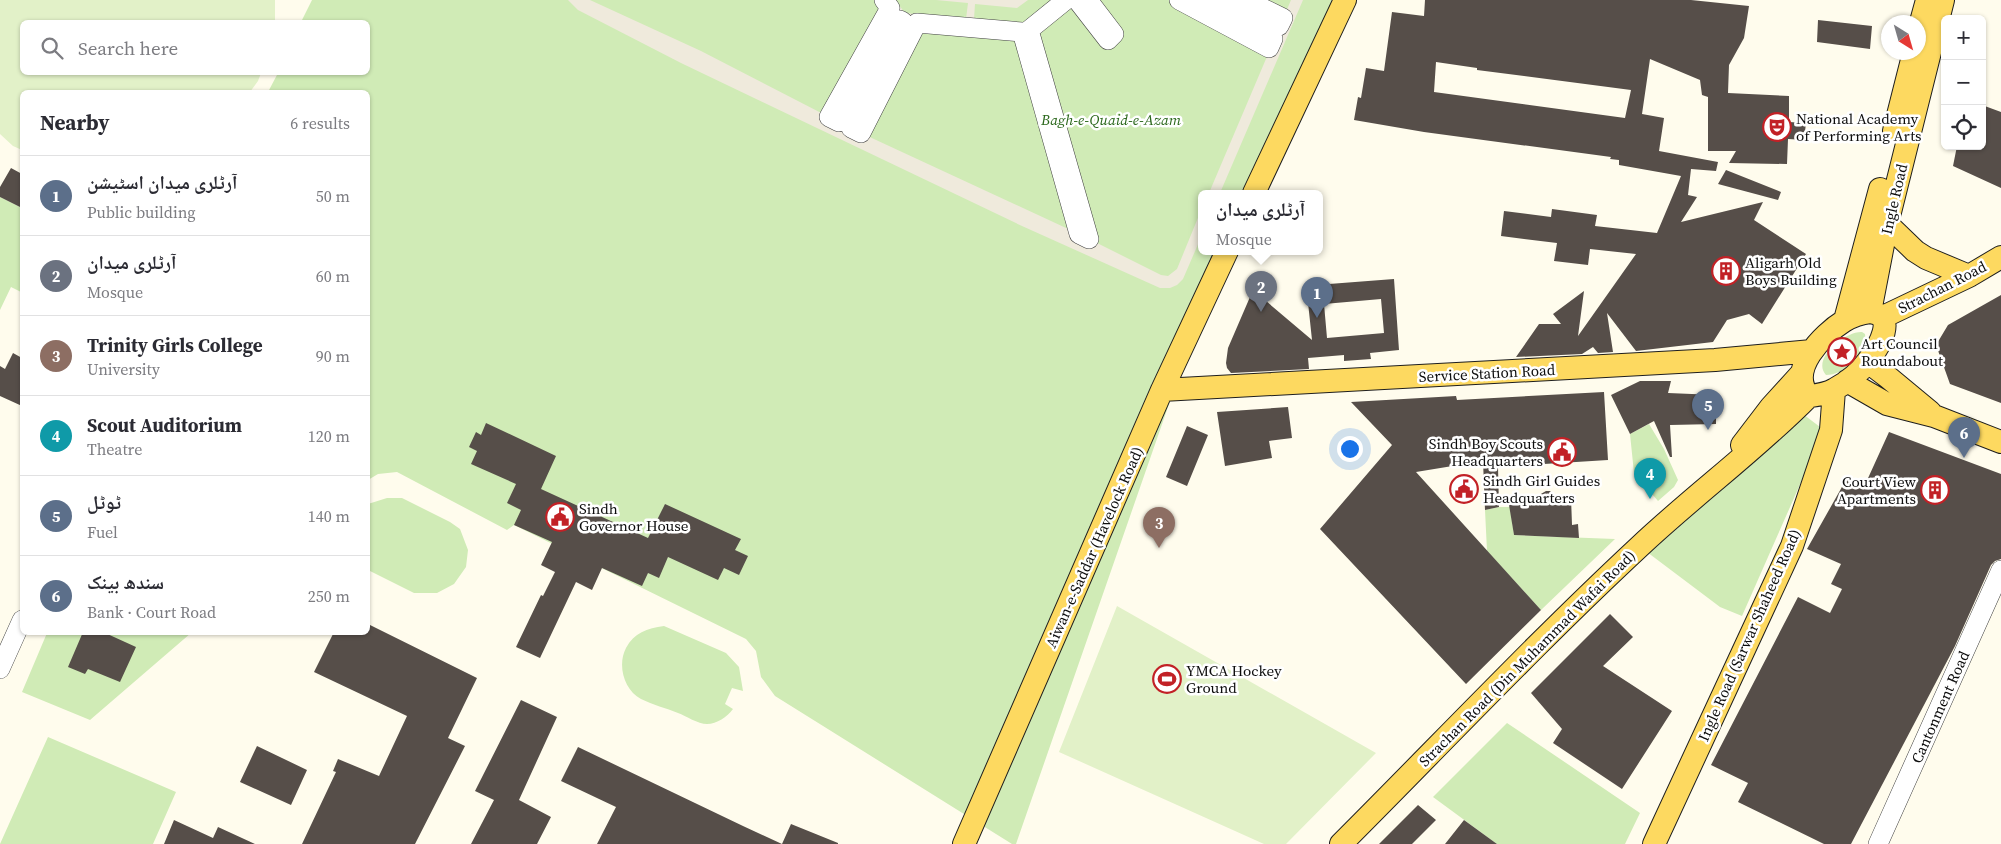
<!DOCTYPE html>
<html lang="en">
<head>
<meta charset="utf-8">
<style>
	body { margin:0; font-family:"Source Serif 4","Noto Naskh Arabic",serif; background:#f2f2f3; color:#2b2b33 }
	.controls { position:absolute; right:15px; top:15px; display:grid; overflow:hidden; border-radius:8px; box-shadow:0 1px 4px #0004 }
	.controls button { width:45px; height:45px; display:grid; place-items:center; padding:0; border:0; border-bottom:1px solid #e1e1e2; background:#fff; color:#2b2b33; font:25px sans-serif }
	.compass { position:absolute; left:1881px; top:15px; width:45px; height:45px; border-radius:50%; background:#fff; box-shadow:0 1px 4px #0004; rotate:143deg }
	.you { position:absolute; left:1349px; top:448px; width:18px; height:18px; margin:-12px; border:4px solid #fff; border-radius:50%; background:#1a73e8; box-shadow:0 0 0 8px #1a73e833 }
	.badge { display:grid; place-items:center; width:32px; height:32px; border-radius:50%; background:#111827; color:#fff; font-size:16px; font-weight:700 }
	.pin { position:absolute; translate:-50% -41px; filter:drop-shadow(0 1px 2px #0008) }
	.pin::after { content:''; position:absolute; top:26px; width:18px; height:15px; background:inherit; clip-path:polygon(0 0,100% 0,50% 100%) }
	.popup { position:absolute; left:1198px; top:190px; width:125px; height:65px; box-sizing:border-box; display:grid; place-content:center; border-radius:8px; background:#fff; filter:drop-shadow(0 1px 4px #0005); font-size:16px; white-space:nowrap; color:#7c7c81 }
	.popup b { font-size:19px; color:#2b2b33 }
	.popup::after { content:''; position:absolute; left:50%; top:100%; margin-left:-10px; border:10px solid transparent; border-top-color:#fff }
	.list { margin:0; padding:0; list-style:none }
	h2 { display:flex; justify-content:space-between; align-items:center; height:65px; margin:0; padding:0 20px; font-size:21px }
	h2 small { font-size:16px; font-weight:400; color:#7c7c81 }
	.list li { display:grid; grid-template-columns:32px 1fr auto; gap:15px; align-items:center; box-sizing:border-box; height:80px; padding:0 20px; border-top:1px solid #e1e1e2 }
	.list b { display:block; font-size:19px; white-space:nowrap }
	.list p { margin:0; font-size:16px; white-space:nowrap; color:#7c7c81 }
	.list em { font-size:16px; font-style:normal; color:#7c7c81 }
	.icon { flex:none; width:28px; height:28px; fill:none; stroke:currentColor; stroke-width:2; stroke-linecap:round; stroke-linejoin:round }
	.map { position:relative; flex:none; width:2001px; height:844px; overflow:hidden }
	.search { position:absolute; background:#fff; box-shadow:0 1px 4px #0004; left:20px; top:20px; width:350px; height:55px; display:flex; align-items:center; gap:12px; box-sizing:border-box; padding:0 18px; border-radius:8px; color:#7c7c81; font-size:19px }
	.panel { position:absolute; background:#fff; box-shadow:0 1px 4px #0004; left:20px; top:90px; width:350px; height:545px; border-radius:8px }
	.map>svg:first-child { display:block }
</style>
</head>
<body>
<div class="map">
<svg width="2001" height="844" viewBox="0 0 2001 844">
	<rect width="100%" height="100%" fill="#fffced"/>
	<path fill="#d0ebb6" d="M312,0H1341L1253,193H1202V251H1227L1208,292L1016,844H1012L775,696L761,677L756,651L746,639L514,525L507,530L397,472L378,474L368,480V92H268L278,73L368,72V22H301Z
		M0,197L22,208V289L21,292L11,287L0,310Z
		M1862,332L1865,334C1868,354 1844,375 1826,375C1811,359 1845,331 1862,332Z
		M1787,402L1824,430L1742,616L1720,607L1639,546Z
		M1649,424L1664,449L1678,480L1674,487L1658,501L1634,473L1630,434Z
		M387,498H402L450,522L460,529L468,550L466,567L454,584L437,593H414L368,570V504Z
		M1499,507H1510L1514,535L1615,539L1541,610L1487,551L1485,510Z
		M664,626L726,653L739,667L743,691L732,688L725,704L733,709C727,717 717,724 707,724C698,724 686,716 678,713C666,708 653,705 641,699C624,690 617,665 626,648C634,633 647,628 664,626Z
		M47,633H191L90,720L22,692Z
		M1507,723L1640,813L1625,844H1497L1433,797Z
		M48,737L176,792L153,844H0Z"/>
	<path fill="#e2f1c8" d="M0,0H275V22H22V72L261,73L258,81L250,92H22V150L13,146L0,134Z
		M1117,606L1376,753L1286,844H1264L1059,752Z"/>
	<path fill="#efeadc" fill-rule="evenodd" d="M568,0H590L701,51L829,117L895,0L905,13L966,19L968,3L936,0H1028L1017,8L975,4L974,19L1029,30L1089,239L1161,275L1168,276L1177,269L1202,208V235L1183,279L1177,285L1170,288H1160L1022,226L681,63L578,10ZM917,23L1022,32L1079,234L861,133Z
		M1291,0H1303L1220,193H1209Z"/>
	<path fill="#564e49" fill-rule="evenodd" d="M1425,0H1691L1749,6L1744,38L1729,65L1728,93L1789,96V122L1806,123L1804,140L1788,139L1787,164L1729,163L1736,151H1708V97L1702,95L1700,80L1650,59L1642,114L1664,118L1659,151L1718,162L1716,171L1691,169L1688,195L1697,197L1681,222L1763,202L1754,220L1806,254L1762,324L1749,314L1727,320L1713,342L1636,351L1607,313L1613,352L1598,353L1593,347L1582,354L1516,357L1539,324H1561L1553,314L1584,291L1578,336L1636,254L1590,249L1588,265L1554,261L1557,243L1501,236L1504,211L1551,217L1552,209L1597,215L1595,226L1657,233L1681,176L1619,165V160L1610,159L1611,157L1424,132L1354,120L1358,97L1361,98L1366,68L1384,71L1392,12L1424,16ZM1436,62L1477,68V70L1631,90L1625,118L1434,92Z
		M1818,20L1872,26L1870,49L1817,42Z
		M1982,105L2001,112V188L1953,166L1957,146H1982Z
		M11,168L22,174V208L0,197V187Z
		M1726,170L1781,192L1778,200L1718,184Z
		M1394,279L1399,350L1370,353L1371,359L1344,361V355L1308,358L1309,369L1231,373L1227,368L1226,363L1228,348L1253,290L1312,340L1307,293L1316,285ZM1381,299L1384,333L1327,338L1324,304Z
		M2001,295V403L1950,384L1936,345L1948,325Z
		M13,353L22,358V406L0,396V366L5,369Z
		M1640,381H1671L1668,393L1716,395V424L1670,425L1672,457H1670L1654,421L1630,434L1611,395Z
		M1604,392L1608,460L1498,467L1499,507L1485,510L1483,461L1416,472L1541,610L1466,684L1320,529L1392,445L1351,402L1456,396L1457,400Z
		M1288,407L1292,438L1269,441L1272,458L1225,466L1217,412Z
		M486,423L556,456L541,489L648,538L665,504L741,539L735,550L748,556L739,575L724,568L718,580L668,557L659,578L648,573L642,586L602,568L592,590L576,582L540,658L516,647L541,595L543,596L555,572L541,565L552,542L514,525L521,510L507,503L516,484L471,464L477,451L469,447L476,432L481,435Z
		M1187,426L1208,435L1187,486L1166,477Z
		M1889,432L2001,474V559L1995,561L1991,565L1955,646L1851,844H1824L1738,802L1748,783L1711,765L1798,597L1830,613L1842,589L1831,584L1841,564L1807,549L1847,478L1864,487Z
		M1546,491H1550L1557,497H1571L1572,525L1578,524L1579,538L1514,535L1508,499L1534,498Z
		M1610,614L1633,637L1603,666L1672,711L1622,789L1553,743L1562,729L1531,693Z
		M368,624L477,678L448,738L465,746L415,844H302L336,772L333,771L338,759L379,776L407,716L314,672L334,632H368Z
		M83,632H103L136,647L120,682L88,669L85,674L68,667Z
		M521,700L557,717L519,800L551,817L537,844H471L494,800L475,791Z
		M257,746L307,770L291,805L240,782Z
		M578,747L743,826L782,844H597L616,807L561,781Z
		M1418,805L1436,820L1412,844H1379Z
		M174,820L213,838L218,827L255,844H164Z
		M1464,820L1497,844H1445Z
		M791,824L838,843V844H782Z"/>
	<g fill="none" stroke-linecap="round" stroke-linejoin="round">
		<defs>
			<path id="minor" d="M884,0L890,8L829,117L839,122L892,21C898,19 901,19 905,24V29L851,128L861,133L917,23L1022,32L1079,234L1089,239L1029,30L1066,0
				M1077,0L1108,40L1114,34L1088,0
				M1179,0L1269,48L1273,39L1197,0
				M1227,0L1279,26L1283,18L1246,0
				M0,669L22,620
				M1878,844L2001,570"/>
			<path id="major" d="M1918,33L1927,0
				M1894,131L1914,52
				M1254,193L1345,0
				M1887,224L1915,251L1926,258L1969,276
				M1870,312L1887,224L1943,0
				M1870,312C1898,315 1879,347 1868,361C1860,372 1848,382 1835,389C1827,394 1818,395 1809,396C1786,371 1823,334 1844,321C1852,316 1861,313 1870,312Z
				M1883,317L1969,276L2001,257
				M1845,320L1880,189
				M1868,362L1889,378L1930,412
				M1847,381L1887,404L1934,416L2001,442
				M1162,390L1715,360L1812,351
				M1742,445L1771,407L1801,374
				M964,844L1162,390L1227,251
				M1341,844C1440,745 1537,642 1639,547C1694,495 1756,450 1809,396
				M1654,844L1792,546L1831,430L1834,390"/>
		</defs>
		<use href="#minor" stroke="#404040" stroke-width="20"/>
		<use href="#major" stroke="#1e1e1e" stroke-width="24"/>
		<use href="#minor" stroke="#fff" stroke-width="19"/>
		<use href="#major" stroke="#fdd960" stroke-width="22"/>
	</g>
	<defs>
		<symbol id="theatre-ring" viewBox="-11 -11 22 22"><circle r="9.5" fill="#fff" stroke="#c22126" stroke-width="1.5"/><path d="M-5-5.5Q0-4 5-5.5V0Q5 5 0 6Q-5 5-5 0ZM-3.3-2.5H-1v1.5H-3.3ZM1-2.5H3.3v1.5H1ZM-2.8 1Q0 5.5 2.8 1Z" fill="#c22126"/></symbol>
		<symbol id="building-ring" viewBox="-11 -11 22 22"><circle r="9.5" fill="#fff" stroke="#c22126" stroke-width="1.5"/><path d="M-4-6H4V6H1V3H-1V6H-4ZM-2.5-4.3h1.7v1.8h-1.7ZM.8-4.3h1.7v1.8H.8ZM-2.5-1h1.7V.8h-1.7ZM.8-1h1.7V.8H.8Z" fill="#c22126"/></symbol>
		<symbol id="sight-ring" viewBox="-11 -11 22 22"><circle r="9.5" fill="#fff" stroke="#c22126" stroke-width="1.5"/><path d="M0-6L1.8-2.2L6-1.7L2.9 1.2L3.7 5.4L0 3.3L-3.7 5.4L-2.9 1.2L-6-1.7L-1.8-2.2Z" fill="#c22126"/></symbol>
		<symbol id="civic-ring" viewBox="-11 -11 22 22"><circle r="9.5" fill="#fff" stroke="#c22126" stroke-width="1.5"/><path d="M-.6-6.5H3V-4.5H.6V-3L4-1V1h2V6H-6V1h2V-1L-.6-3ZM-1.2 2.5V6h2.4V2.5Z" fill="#c22126"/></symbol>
		<symbol id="stadium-ring" viewBox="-11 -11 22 22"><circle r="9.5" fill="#fff" stroke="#c22126" stroke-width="1.5"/><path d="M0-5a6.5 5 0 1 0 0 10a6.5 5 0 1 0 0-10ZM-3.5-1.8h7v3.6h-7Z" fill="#c22126"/></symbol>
	</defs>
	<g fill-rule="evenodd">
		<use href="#theatre-ring" x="1761" y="111" width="32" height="32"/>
		<use href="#building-ring" x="1710" y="255" width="32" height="32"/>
		<use href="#sight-ring" x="1826" y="336" width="32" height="32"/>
		<use href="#civic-ring" x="1546" y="436" width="32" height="32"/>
		<use href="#civic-ring" x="1448" y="473" width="32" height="32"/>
		<use href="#building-ring" x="1919" y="474" width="32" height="32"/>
		<use href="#civic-ring" x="544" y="501" width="32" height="32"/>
		<use href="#stadium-ring" x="1151" y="663" width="32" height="32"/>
	</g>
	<g text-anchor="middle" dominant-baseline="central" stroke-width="5" stroke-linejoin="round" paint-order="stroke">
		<g font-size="15" fill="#0d0d0d" stroke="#fff" text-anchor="start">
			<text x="1796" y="118">National Academy<tspan x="1796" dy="17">of Performing Arts</tspan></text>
			<text x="1745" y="262">Aligarh Old<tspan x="1745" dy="17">Boys Building</tspan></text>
			<text x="1861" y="343">Art Council<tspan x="1861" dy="17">Roundabout</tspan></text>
			<text x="1543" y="443" text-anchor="end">Sindh Boy Scouts<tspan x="1543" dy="17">Headquarters</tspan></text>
			<text x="1483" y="480">Sindh Girl Guides<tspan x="1483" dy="17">Headquarters</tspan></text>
			<text x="1916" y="481" text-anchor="end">Court View<tspan x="1916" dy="17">Apartments</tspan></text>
			<text x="579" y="508">Sindh<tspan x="579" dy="17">Governor House</tspan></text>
			<text x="1186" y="670">YMCA Hockey<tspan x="1186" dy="17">Ground</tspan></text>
		</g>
		<g font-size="15" font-style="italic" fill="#2a671b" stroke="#fff">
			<text x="1111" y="119">Bagh-e-Quaid-e-Azam</text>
		</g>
		<g font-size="15" fill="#0d0d0d" stroke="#fff">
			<text transform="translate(1894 199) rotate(-77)">Ingle Road</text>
			<text transform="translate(1942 287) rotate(-27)">Strachan Road</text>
			<text transform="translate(1487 373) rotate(-3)">Service Station Road</text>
			<text transform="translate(1094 547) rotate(-66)">Aiwan-e-Saddar (Havelock Road)</text>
			<text transform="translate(1749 635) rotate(-66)">Ingle Road (Sarwar Shaheed Road)</text>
			<text transform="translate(1527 658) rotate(-45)">Strachan Road (Din Muhammad Wafai Road)</text>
			<text transform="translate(1940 707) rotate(-66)">Cantonment Road</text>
		</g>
	</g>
</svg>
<div class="controls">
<button>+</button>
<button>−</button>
<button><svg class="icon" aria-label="locate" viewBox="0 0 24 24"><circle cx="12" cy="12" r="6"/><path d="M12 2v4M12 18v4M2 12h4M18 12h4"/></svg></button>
</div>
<svg class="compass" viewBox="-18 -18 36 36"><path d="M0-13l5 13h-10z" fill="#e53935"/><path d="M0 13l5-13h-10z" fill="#7c7c81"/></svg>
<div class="you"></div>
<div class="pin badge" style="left:1317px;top:318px;background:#5c6f8a">1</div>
<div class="pin badge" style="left:1261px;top:312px;background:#6b7280">2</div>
<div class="popup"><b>آرٹلری میدان</b>Mosque</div>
<div class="pin badge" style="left:1159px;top:548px;background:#8d6e63">3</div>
<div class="pin badge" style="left:1650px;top:499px;background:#0f9aa8">4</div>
<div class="pin badge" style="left:1708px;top:430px;background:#5c6f8a">5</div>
<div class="pin badge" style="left:1964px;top:458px;background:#5c6f8a">6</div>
<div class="search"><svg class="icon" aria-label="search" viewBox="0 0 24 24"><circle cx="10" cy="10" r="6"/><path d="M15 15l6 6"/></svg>Search here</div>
<section class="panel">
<h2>Nearby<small>6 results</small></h2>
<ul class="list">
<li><span class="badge" style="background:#5c6f8a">1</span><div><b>آرٹلری میدان اسٹیشن</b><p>Public building</p></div><em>50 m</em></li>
<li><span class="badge" style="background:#6b7280">2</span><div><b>آرٹلری میدان</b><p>Mosque</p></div><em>60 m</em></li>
<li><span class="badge" style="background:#8d6e63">3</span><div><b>Trinity Girls College</b><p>University</p></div><em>90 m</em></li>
<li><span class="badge" style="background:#0f9aa8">4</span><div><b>Scout Auditorium</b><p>Theatre</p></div><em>120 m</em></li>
<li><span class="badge" style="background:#5c6f8a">5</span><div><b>ٹوٹل</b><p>Fuel</p></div><em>140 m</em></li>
<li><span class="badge" style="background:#5c6f8a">6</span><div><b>سندھ بینک</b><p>Bank · Court Road</p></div><em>250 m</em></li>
</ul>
</section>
</div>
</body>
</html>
